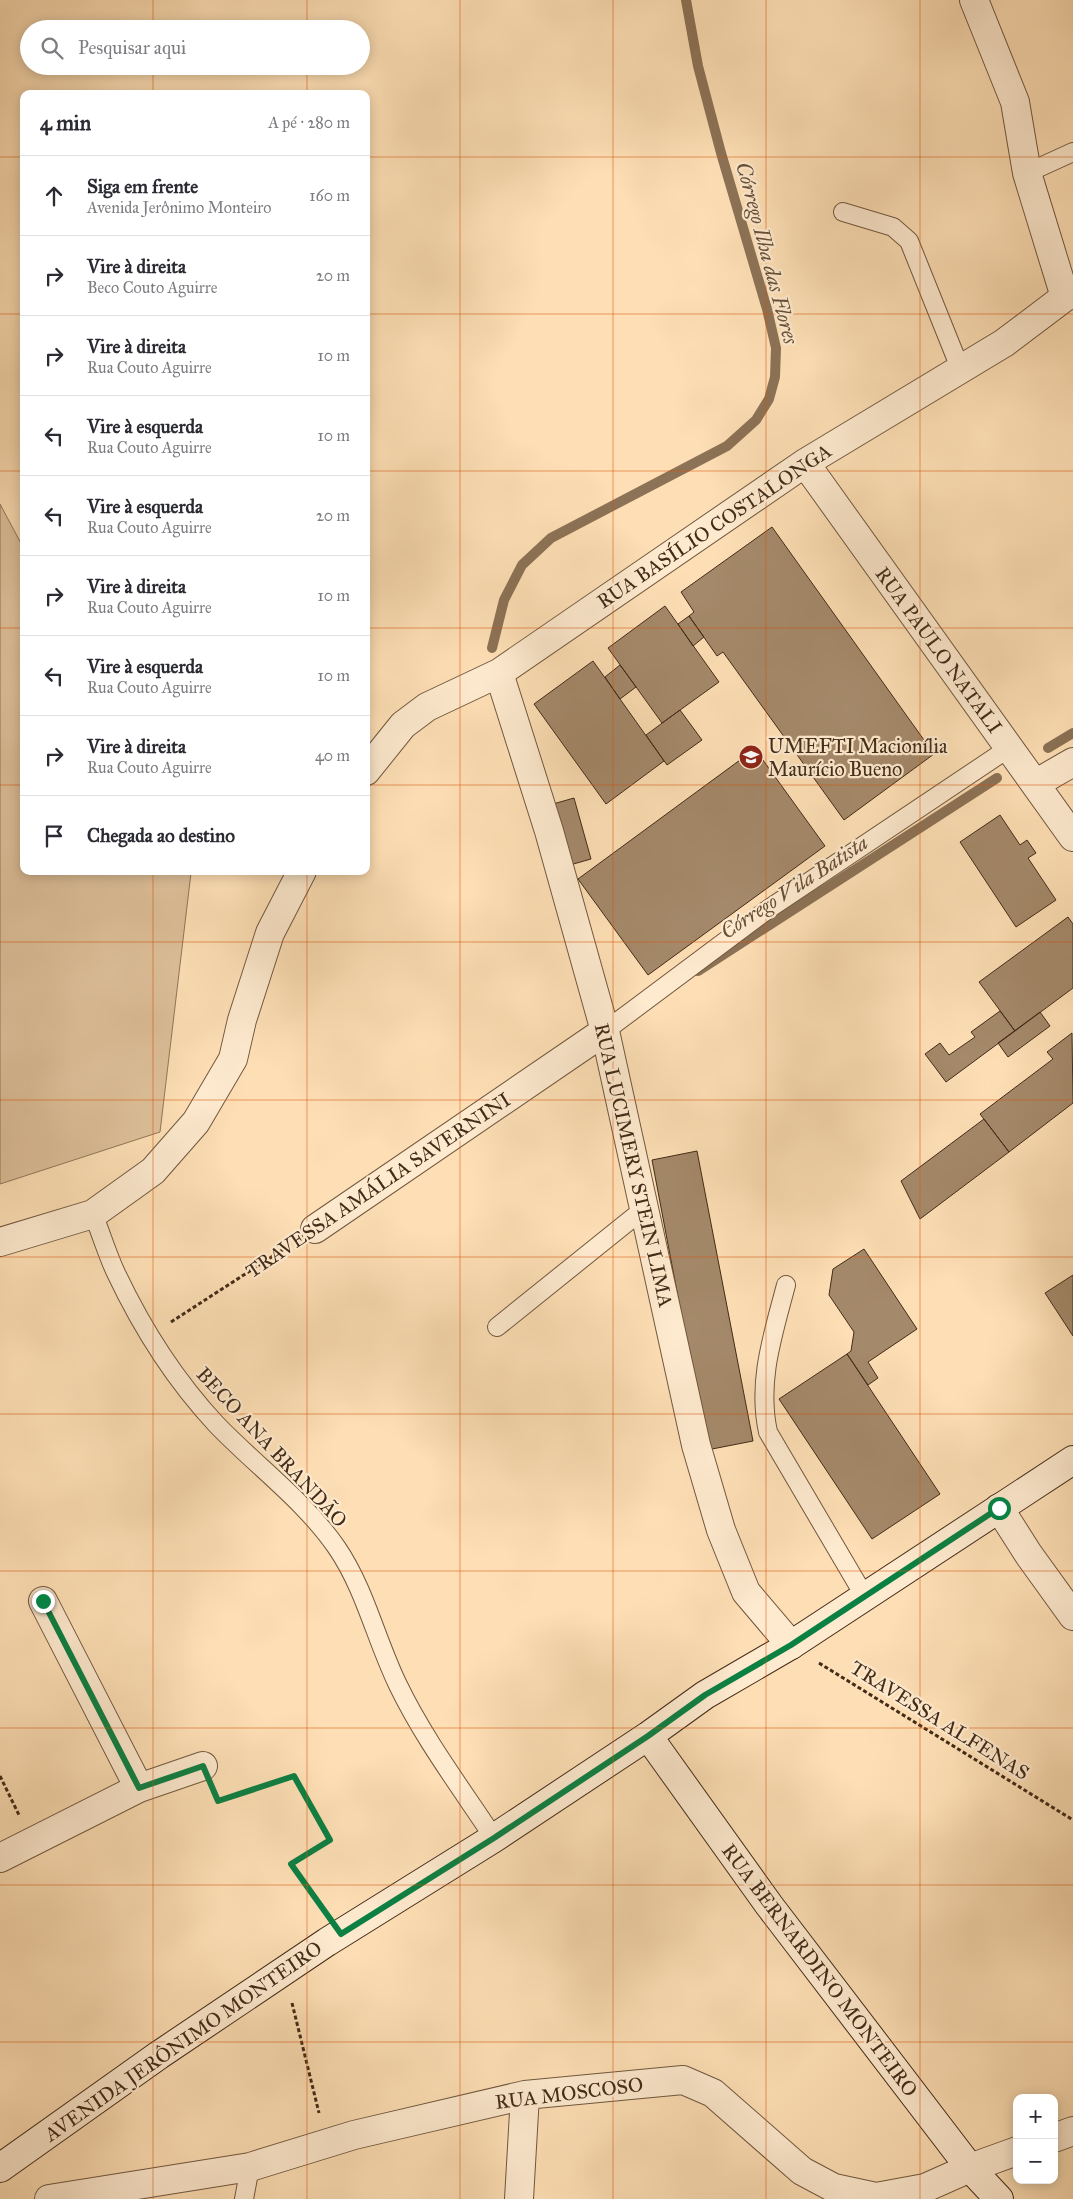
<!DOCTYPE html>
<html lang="pt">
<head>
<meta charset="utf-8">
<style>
	body { margin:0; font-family:"IM FELL Great Primer",serif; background:#f2f2f3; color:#2b2b33 }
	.controls { position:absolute; right:15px; bottom:15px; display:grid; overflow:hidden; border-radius:10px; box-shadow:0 2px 12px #0003 }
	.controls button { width:45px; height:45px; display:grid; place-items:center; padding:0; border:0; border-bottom:1px solid #e1e1e2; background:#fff; color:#2b2b33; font:25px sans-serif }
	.stop { position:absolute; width:15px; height:15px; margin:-11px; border:4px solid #0b8043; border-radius:50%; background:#fff }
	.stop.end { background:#0b8043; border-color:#fff; box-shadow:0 1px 5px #0008 }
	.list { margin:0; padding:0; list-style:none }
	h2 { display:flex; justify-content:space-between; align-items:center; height:65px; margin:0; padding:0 20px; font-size:21px }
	h2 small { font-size:16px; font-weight:400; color:#7c7c81 }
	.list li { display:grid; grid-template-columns:32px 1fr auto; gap:15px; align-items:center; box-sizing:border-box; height:80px; padding:0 20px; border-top:1px solid #e1e1e2 }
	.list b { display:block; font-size:19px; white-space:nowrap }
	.list p { margin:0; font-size:16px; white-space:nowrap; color:#7c7c81 }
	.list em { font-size:16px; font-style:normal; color:#7c7c81 }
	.icon { flex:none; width:28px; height:28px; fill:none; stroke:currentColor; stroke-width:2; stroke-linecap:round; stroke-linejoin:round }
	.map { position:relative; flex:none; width:1073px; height:2199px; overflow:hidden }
	.search { position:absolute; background:#fff; box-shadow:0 2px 12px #0003; left:20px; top:20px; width:350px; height:55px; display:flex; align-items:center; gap:12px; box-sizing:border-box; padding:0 18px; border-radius:28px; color:#7c7c81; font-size:19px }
	.panel { position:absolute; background:#fff; box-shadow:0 2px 12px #0003; left:20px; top:90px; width:350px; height:785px; border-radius:10px }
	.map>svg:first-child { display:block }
</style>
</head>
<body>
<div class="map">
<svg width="1073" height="2199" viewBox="0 0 1073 2199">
	<rect width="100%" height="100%" fill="#fedfb5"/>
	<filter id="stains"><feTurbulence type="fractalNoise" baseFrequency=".004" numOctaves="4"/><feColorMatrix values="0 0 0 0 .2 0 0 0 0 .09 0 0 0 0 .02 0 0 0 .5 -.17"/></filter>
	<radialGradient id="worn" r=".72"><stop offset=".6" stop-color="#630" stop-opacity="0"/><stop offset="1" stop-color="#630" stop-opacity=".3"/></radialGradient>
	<path fill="#dec09a" stroke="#907659" d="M0,504L24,549V871L191,873L160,1132L0,1184Z"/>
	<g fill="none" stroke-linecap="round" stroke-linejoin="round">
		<path stroke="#8c7256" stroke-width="10" d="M492,648L504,600L522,565L551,538L727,446L756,420L769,399L775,377L776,348L767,309L721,153L698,66L686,0
			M1048,748L1073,733
			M698,971L997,778"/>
	</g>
	<path fill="#a4896a" stroke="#422b18" d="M772,527L934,754L844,820L723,652L717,656L689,616L694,612L681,592Z
		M665,606L719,682L662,723L608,648Z
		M689,616L704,637L693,646L678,624Z
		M593,661L664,761L606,804L534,704Z
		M620,665L636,687L620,699L605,677Z
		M680,710L702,740L667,765L646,735Z
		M755,749L825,846L648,975L578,879Z
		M574,798L591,859L570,865L553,804Z
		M1000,815L1020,845L1027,840L1036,853L1028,858L1056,900L1016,927L960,842Z
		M1068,917L1073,924V988L1015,1031L979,982Z
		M1000,1011L1015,1031L946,1082L925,1054L940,1043L949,1055L975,1037L971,1032Z
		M1040,1012L1050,1026L1008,1057L998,1043Z
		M1072,1033L1073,1103L1009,1152L980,1114L1053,1059L1047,1052Z
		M984,1119L1009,1152L920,1219L901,1181Z
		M697,1151L753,1441L707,1450L652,1160Z
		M864,1249L917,1329L868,1362L878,1378L868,1385L847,1354L851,1351L854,1332L829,1295L833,1269Z
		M1073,1275V1336L1045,1293Z
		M847,1354L940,1494L872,1539L779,1399Z"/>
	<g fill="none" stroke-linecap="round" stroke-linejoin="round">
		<defs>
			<path id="lane" d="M1027,173L1073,152
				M843,212L893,227L909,241L960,368
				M605,1031L767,910L1009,748
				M93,1214C101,1233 107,1254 116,1273C142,1328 175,1380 216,1424C255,1465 304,1500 337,1548C365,1589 376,1640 398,1685C424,1739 461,1788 494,1838
				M786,1285C773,1335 757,1381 768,1432L865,1597
				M497,1327L645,1208
				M244,2199L250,2167"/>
			<path id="street" d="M974,0L1015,102L1027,173L1065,297
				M805,463L1073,837
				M499,673L549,831L605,1031L696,1445L721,1530L746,1592L791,1645
				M366,771L403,725L427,707L499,673L805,463L1004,343L1065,297L1073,294
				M1035,784L1073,762
				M315,1229L605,1031
				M0,1242L93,1214L153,1171L196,1122L233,1059L242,1020L270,933L302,871
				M999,1508L1029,1555L1073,1616
				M43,1601L139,1788L203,1766
				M0,1858L139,1788
				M1054,2138L1073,2131
				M49,2199L250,2167L354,2135L525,2095L683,2080L713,2093L802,2171L834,2188L876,2197L925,2188L970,2168L1017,2151
				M519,2199L525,2095"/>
			<path id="secondary" d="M648,1736L769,1905L970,2168L999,2199
				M0,2168L159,2055L327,1942L494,1838L648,1736L705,1695L791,1645L1073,1460"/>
		</defs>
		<use href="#lane" stroke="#71583f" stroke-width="20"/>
		<use href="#street" stroke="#71583f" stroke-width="30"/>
		<use href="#secondary" stroke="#422b18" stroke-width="30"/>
		<path stroke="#422b18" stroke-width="3" stroke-dasharray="4 2.5" stroke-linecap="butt" d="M171,1322L290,1245
			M819,1663L1073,1820
			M0,1776L19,1815
			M215,1795L218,1801L294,1776L330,1840L291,1864L323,1909
			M292,2003L319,2113"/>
		<use href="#lane" stroke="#feeacf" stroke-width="18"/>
		<use href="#street" stroke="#feeacf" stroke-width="28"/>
		<use href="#secondary" stroke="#feeacf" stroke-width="28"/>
	</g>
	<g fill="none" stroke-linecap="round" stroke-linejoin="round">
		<path stroke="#0b8043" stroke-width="6" d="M43,1601L139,1788L203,1766L218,1801L294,1776L330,1840L291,1864L341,1934L494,1838L648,1736L705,1695L791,1645L999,1508"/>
	</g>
	<path fill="none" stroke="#d7540d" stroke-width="1" stroke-opacity="0.55" d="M153,0V29M307,0V29M460,0V2199M613,0V2199M766,0V2199M920,0V2199M153,66V94M307,66V94M0,157H24M366,157H1073M0,314H24M366,314H1073M0,471H24M366,471H1073M0,628H24M366,628H1073M0,785H24M366,785H1073M153,871V2199M307,871V2199M0,942H1073M0,1100H1073M0,1257H1073M0,1414H1073M0,1571H1073M0,1728H1073M0,1885H1073M0,2042H1073"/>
	<defs>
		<symbol id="school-disc" viewBox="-11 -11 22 22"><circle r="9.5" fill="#8f2418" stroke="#feeacf"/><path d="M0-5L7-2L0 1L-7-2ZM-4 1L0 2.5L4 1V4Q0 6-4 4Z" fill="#fff"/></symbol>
	</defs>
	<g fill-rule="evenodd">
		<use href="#school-disc" x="737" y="743" width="28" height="28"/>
	</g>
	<g text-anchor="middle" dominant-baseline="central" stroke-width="4.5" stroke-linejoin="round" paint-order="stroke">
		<g font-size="20" fill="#422b18" stroke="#feeacf">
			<text transform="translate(714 526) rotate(-34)">RUA BASÍLIO COSTALONGA</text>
			<text transform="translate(939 650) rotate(54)">RUA PAULO NATALI</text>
			<text transform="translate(634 1165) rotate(77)">RUA LUCIMERY STEIN LIMA</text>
			<text transform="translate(378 1185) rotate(-34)">TRAVESSA AMÁLIA SAVERNINI</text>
			<text transform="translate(272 1447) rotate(47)">BECO ANA BRANDÃO</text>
			<text transform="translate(940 1720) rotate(32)">TRAVESSA ALFENAS</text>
			<text transform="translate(820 1970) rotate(53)">RUA BERNARDINO MONTEIRO</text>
			<text transform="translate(183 2041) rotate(-35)">AVENIDA JERÔNIMO MONTEIRO</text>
			<text transform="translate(569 2093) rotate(-7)">RUA MOSCOSO</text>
		</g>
		<g font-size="20" fill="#422b18" stroke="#feeacf" text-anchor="start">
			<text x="768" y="746">UMEFTI Macionília<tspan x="768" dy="23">Maurício Bueno</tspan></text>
		</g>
		<g font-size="21" font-style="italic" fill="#674f37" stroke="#feeacf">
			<text transform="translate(767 253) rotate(75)">Córrego Ilha das Flores</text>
			<text transform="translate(794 887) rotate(-33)">Córrego Vila Batista</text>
		</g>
	</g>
	<rect width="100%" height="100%" filter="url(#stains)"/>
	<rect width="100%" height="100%" fill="url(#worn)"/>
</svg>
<div class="controls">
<button>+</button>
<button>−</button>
</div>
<div class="stop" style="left:999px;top:1508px"></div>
<div class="stop end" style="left:43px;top:1601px"></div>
<div class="search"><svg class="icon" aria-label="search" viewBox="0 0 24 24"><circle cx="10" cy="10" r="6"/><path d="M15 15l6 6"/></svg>Pesquisar aqui</div>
<section class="panel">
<h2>4 min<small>A pé · 280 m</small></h2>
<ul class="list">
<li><svg class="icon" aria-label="ahead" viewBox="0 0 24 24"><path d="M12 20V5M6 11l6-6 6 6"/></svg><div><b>Siga em frente</b><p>Avenida Jerônimo Monteiro</p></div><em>160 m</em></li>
<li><svg class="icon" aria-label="right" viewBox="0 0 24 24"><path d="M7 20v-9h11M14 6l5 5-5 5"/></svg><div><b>Vire à direita</b><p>Beco Couto Aguirre</p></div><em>20 m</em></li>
<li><svg class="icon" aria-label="right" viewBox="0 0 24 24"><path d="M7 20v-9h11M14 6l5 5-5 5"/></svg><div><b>Vire à direita</b><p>Rua Couto Aguirre</p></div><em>10 m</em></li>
<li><svg class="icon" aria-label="left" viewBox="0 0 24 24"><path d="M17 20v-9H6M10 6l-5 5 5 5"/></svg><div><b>Vire à esquerda</b><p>Rua Couto Aguirre</p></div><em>10 m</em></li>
<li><svg class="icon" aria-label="left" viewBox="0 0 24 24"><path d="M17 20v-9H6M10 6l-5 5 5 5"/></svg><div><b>Vire à esquerda</b><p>Rua Couto Aguirre</p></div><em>20 m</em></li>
<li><svg class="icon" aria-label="right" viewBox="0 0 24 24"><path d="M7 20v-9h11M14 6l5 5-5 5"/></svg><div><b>Vire à direita</b><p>Rua Couto Aguirre</p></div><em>10 m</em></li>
<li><svg class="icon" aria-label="left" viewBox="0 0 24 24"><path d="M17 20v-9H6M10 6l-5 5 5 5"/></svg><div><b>Vire à esquerda</b><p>Rua Couto Aguirre</p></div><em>10 m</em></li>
<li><svg class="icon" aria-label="right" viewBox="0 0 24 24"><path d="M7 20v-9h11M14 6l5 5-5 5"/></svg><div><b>Vire à direita</b><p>Rua Couto Aguirre</p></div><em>40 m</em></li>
<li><svg class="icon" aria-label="arrive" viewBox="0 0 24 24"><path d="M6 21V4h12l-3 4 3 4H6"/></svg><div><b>Chegada ao destino</b></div></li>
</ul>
</section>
</div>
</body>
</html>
